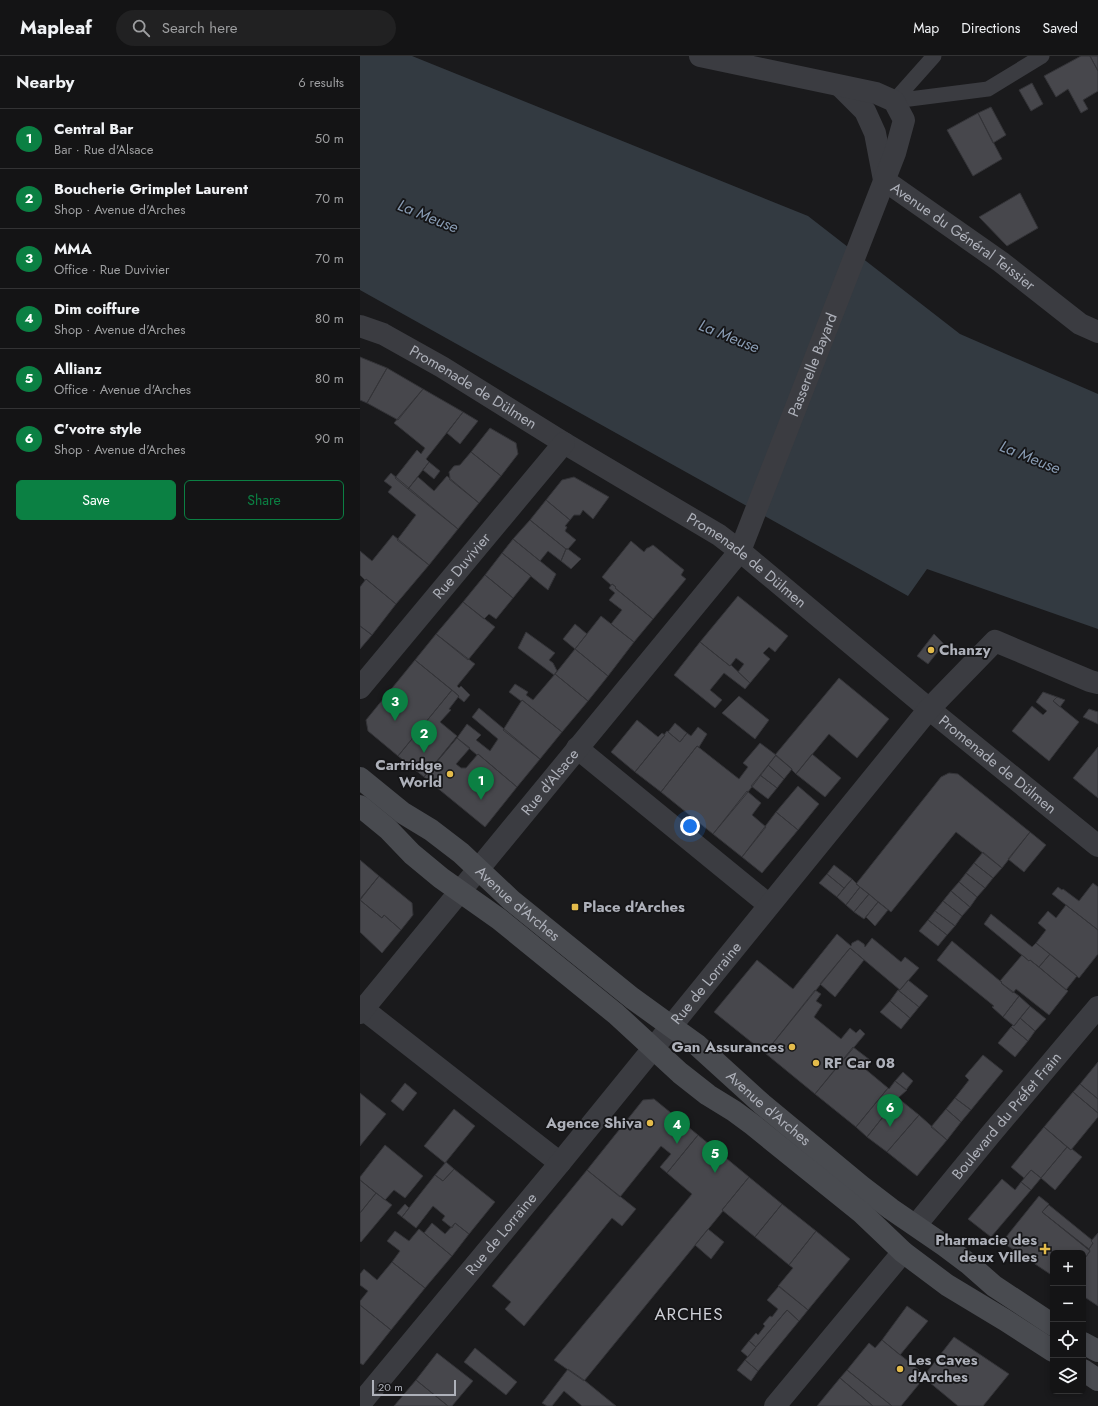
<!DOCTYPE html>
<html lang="en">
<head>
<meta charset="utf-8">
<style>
	body { margin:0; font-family:Jost,sans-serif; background:#212122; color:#f1f3f6 }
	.controls { position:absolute; right:12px; bottom:12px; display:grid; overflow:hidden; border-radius:6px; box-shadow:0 2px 6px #0003 }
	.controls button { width:36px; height:36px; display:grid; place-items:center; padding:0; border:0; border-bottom:1px solid #333334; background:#141415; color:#f1f3f6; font:20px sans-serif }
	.scale { position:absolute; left:12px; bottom:10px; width:84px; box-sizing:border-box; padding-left:4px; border:2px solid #aeb1ba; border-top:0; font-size:11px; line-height:14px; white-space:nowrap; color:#aeb1ba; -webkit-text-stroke:3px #151517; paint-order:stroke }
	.you { position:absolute; left:330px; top:770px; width:14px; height:14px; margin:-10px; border:3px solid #fff; border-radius:50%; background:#1a73e8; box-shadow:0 0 0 6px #1a73e833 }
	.badge { display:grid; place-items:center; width:26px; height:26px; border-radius:50%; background:#0b8043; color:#fff; font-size:13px; font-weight:700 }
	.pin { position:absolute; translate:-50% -33px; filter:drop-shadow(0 1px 2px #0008) }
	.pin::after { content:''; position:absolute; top:21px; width:14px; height:12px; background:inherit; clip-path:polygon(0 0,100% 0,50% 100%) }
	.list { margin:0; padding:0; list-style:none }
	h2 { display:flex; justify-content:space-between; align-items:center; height:52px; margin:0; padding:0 16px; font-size:17px }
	h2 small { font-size:13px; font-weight:400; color:#9d9ea0 }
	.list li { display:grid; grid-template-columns:26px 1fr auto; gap:12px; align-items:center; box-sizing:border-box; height:60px; padding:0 16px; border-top:1px solid #333334 }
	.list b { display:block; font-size:15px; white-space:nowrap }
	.list p { margin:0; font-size:13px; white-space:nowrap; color:#9d9ea0 }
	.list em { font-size:13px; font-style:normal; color:#9d9ea0 }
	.actions { display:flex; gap:8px; padding:12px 16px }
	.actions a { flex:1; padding:9px 0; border:1px solid #0b8043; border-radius:6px; text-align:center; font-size:14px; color:#0b8043 }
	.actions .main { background:#0b8043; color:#fff }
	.icon { flex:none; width:22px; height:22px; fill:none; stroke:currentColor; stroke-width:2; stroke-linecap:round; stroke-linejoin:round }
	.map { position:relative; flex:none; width:738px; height:1350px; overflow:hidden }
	header { display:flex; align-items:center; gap:24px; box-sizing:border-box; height:56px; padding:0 20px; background:#141415; border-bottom:1px solid #333334 }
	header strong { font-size:19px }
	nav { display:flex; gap:22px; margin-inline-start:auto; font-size:14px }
	.search { width:280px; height:36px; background:#212122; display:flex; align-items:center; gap:10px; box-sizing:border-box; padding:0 14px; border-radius:22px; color:#9d9ea0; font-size:15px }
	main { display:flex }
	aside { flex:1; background:#141415 }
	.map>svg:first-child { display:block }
</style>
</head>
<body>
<header>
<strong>Mapleaf</strong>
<div class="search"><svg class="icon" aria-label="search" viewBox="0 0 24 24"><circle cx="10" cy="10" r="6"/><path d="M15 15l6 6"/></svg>Search here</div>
<nav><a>Map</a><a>Directions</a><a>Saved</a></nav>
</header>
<main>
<aside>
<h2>Nearby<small>6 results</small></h2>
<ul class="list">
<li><span class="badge">1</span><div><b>Central Bar</b><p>Bar · Rue d'Alsace</p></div><em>50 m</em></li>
<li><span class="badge">2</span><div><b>Boucherie Grimplet Laurent</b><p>Shop · Avenue d'Arches</p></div><em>70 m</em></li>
<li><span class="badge">3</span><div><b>MMA</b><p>Office · Rue Duvivier</p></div><em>70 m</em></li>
<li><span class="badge">4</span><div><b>Dim coiffure</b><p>Shop · Avenue d'Arches</p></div><em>80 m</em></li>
<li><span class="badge">5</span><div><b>Allianz</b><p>Office · Avenue d'Arches</p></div><em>80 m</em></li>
<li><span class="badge">6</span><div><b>C'votre style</b><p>Shop · Avenue d'Arches</p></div><em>90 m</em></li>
</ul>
<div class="actions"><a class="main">Save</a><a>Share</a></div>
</aside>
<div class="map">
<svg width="738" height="1350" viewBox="0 0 738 1350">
	<rect width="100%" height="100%" fill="#1a1a1c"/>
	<path fill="#333a41" d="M0,0H52L448,160L600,278L738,338V573L567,513L548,540L0,234Z"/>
	<path fill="#47474c" stroke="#343438" d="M721,0H730L738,15V35L723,44L728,53L721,57L708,33L696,41L684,20Z
		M730,0H738V15Z
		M672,27L683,48L671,55L659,34Z
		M631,51L646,79L633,87L618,57Z
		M618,57L642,103L613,120L587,74Z
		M660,137L678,172L647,190L619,161Z
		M0,301L27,312L7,347L0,344Z
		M27,312L63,333L38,364L7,347Z
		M63,333L103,356L66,403L69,406L48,433L35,422L57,394L61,398L65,392L34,367Z
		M103,356L118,365L100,388L87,377Z
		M130,372L156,387L158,398L141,420L111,396Z
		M111,396L141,420L119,447L89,423L90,422L89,416L94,410L100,409Z
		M69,406L80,415L74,423L63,414Z
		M31,417L98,473L69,509L37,484L56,459L28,436L32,431L24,425Z
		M87,420L119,447L98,473L48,433L58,421L74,435Z
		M214,421L249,441L233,463L223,454L220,459H214L210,464L186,444L202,424Z
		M186,444L210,464L205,470L207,471L205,475L216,484L208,493H206L170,464Z
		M170,464L206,493L201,505L188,495L180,505L153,483Z
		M33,479L69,509L36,548L6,523L5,524L0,519V495L12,505Z
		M153,483L196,518L188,534L142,497Z
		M271,485L284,496L287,492H288L293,489L324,514L321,519L326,523L293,563L255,532L256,531L252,528L251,529L242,521Z
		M206,493H208L221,503L211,513L201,505Z
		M142,497L171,520L153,542L125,519Z
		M125,519L153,542L136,563L129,558L124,563L103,546Z
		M6,523L36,548L12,579L0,570V531Z
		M252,528L256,531L255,532L293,563L274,586L251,568L262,554L249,544L255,537L249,532Z
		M378,540L428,580L415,596L409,591L403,597L410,603L390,627L378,616L384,608L376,602L370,610L340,586Z
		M103,546L135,571L108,604L76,578Z
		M241,560L274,586L248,620L215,593Z
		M215,568L227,578L215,593L203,583Z
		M0,570L12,579L0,593Z
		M166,576L195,597L189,604L193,607L197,615L194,619L158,592Z
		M76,578L115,608L97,630L99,632L101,630L110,639L104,646L98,641L99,640L55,604Z
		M574,578L584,588L568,608L557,600Z
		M340,586L370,610L371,609L390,627L385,633L364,617L350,634L362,644L355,652L314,619Z
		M215,593L248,620L228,645L195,618Z
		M55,604L92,634L38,700L8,675L6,664Z
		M195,618L228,645L202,676L162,644L161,645L149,636L155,628L168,636L166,639L173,644Z
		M479,622L529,663L497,702L469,678L436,718L432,714V713L415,699Z
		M92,634L99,640L89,653L91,654L80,666L97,680L64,721L38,700Z
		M683,636L697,641L693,645L719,666L689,705L652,675L672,650L683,659L687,655L676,646Z
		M379,640L409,664L395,683L362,657Z
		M697,641L705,644L700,651L693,645Z
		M162,644L202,676L180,703L143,674Z
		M119,652L180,703L157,731L118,698L117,699L97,682L107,668L121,679L116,684L130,695L138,683L112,661Z
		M729,653L738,656V668L723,661Z
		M277,664L298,681L302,677L305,679L275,716L251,696Z
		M315,667L327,677L320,686L308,676Z
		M338,671L347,678L339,691L337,690L301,736L275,716L305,679H304L307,675L320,686L327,677L331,680Z
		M97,682L110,692L96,708L101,712H106L118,698L157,731L125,771L64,721Z
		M400,687L416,699L388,736L353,778L301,736L337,690L379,723L388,711L383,707Z
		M738,691V742L713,722Z
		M452,698L481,722L465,741L436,718Z
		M416,699L432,713L424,723L408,709Z
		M408,709L424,723L417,732L400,719Z
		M589,717L598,718L670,776L642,812L596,776L531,856L496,828L581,721Z
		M400,719L417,732L408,743L391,730Z
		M438,730L459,748L438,774L416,756Z
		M387,735L401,747L392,759L406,771L382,801L353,778Z
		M416,756L438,774L402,817L382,801Z
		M670,776L686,789L664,816L648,803Z
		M623,796L642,812L633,822L614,807Z
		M0,804L19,820L0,843Z
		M614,807L633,822L625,832L606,817Z
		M474,809L492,823L484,832L467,818Z
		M606,817L625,832L617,841L599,826Z
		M467,818L484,832L477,841L459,827Z
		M19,820L52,847L53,859L41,874L24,859L22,862L0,844Z
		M492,823L500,831L486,849L477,841Z
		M599,826L617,841L610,851L591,835Z
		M733,827L738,831V874L692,838L698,831L702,834L703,833L719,845Z
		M500,831L509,838L494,856L486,849Z
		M591,835L610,851L602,860L583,845Z
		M509,838L518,846L504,863L494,856Z
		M0,844L22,862L24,859L41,874L22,897L0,876Z
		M583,845L602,860L595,870L575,855Z
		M518,846L528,854L515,870L506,861Z
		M706,849L738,874V898L719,922L676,887L686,874L678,867L688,855L696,862Z
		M575,855L595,870L587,879L568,864Z
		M631,858L672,891L676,887L690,898L679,911L670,904L669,905L624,868Z
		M568,864L587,879L578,890L559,875Z
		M477,878L491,890L492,887L498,884L504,888L505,891L512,882L541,906L545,901L559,912L540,934L490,892L405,997L354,956L397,904L433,933Z
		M592,885L640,925L642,926L641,927L659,940L643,961L632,951L634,950L577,904Z
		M490,892L504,904L475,941L460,928Z
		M690,898L717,920L706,934L679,911Z
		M662,899L669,905L670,904L708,935L689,959L656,933L653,937L641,927L642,926L640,925Z
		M548,924L568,940L559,951L538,934H540Z
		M455,934L461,938L456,945L462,949L454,961L481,983L490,972L496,977L500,973L505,978L455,1038L405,997Z
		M538,934L559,951L550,962L530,945Z
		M659,940L670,950L654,970L643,961Z
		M530,945L550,962L541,973L520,956Z
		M670,950L686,963L675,975L660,962Z
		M660,962L675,975L668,985L651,971L653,969L654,970Z
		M651,971L668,985L655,1001L638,987Z
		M493,991L510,1004L504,1012L528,1032L496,1071L455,1038Z
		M623,999L643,1015L611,1054L595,1042L609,1024L605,1020Z
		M738,1006V1043L720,1028Z
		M543,1016L553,1025L546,1034L535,1025Z
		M535,1025L547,1034L538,1042L507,1081L496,1071L528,1032L529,1033Z
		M45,1027L57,1037L43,1055L31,1045Z
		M720,1028L738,1043V1057L713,1036Z
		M713,1036L738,1057V1061L711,1094L684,1071Z
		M0,1037L26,1058L0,1090Z
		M538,1042L559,1059L527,1096L507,1081Z
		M595,1042L611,1054L601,1066L586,1053Z
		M294,1043L338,1079L307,1117L300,1111L311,1098L301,1090L260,1141L227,1114L283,1044Z
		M94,1053L115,1070L85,1107L64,1090Z
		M586,1053L601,1066L587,1084L571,1071Z
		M559,1059L587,1084L557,1120L527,1096Z
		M684,1071L707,1091L681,1122L671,1114L664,1122L651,1111Z
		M338,1079L389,1121L362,1154L363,1155L224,1325L194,1304L332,1138L307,1117Z
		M25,1089L63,1120L45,1142L34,1134L25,1144L0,1124V1121Z
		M707,1091L711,1094L712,1093L722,1101L695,1134L681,1122Z
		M86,1106L94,1113L83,1125L75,1119Z
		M94,1113L135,1146L109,1178L95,1167L92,1172L82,1164L85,1160L73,1150L56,1172L42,1161L75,1119L83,1125Z
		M227,1114L276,1153L262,1170L252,1162L164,1270L145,1253L151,1246L132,1230Z
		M671,1114L681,1122L671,1134L661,1126Z
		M389,1121L422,1148L395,1181L362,1154Z
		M642,1123L655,1134L661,1126L671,1134L631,1181L608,1163Z
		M0,1124L16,1137L0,1157Z
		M16,1137L32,1149L1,1186L0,1185V1157Z
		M679,1140L689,1148L682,1156L730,1195L723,1205V1197H693V1220L642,1186Z
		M45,1148L49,1152L42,1161L37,1157Z
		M422,1148L456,1175L429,1209L395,1181Z
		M689,1149L732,1184L731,1185L733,1187L729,1193L682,1156Z
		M72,1167L85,1178L95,1167L109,1178L92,1200L64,1177Z
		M59,1173L92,1200L65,1232L32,1206L40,1195L27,1185L35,1175L49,1185Z
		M348,1173L364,1186L351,1203L335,1189Z
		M456,1175L490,1203L448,1254L418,1230L433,1212L429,1209Z
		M738,1177V1250L723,1240V1205L730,1195L729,1193L733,1187L731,1185Z
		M32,1206L65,1232L31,1274L0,1249V1245L8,1235L0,1229V1218L4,1213L17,1224Z
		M419,1230L448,1254L439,1265L427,1254L396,1291L389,1285L396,1277L398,1279L405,1270L403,1268L410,1260L412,1261L418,1253L407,1244Z
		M0,1249L31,1274L3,1309L0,1307Z
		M547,1250L568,1265L540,1299L522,1284Z
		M427,1254L439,1265L398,1315L385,1304Z
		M594,1281L649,1318L623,1350H598L563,1321Z
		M522,1284L565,1319L563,1321L564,1322L541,1350H532L487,1314L509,1287L515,1292Z
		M389,1285L396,1291L388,1301L381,1295Z
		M115,1292L157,1326L146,1339L104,1306Z
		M77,1297L113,1325L92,1350H88L56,1324Z
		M385,1304L398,1315L391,1325L377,1314Z
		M208,1313L224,1324L256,1350H222L204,1335L192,1350H187L182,1347Z
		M487,1314L532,1350H513L480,1322Z
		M480,1322L513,1350H457Z
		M56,1324L88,1350H34Z"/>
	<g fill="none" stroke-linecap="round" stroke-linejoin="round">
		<path stroke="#3b3c41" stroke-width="15" d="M534,45L628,33L682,0
			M534,45L574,0"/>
		<g stroke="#3b3c41" stroke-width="22">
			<path d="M480,30L505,55L515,77L524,124"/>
			<path id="s1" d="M524,124L641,206L720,268L738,276"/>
			<path id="s2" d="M0,270L23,278L82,311L204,387L359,479L380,495L569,653L738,790"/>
			<path id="s3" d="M0,632L204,387"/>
			<path d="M217,692L409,849"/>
			<path d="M3,953L200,1107"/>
			<path id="s4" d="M0,957L380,495L535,97L544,64L534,45L516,37L340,0"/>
			<path id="s5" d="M556,1169L630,1079L738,951"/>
			<path id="s6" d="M0,1348L200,1107L569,653L635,585L730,625L738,627"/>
			<path d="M415,1350L543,1196"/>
		</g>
		<g stroke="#494b50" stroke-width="22">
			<path id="s7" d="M0,722L43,757L71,774L101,797L151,844L272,942L337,989L402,1048L501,1130L531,1153L585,1190L609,1208L634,1230L693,1269"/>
			<path d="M0,750L28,773L52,798L81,822L139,863L256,958L320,1017L348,1039L374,1055L393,1069L502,1157L543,1196L587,1229L645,1264L693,1295"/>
			<path d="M723,1287L738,1295"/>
			<path d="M723,1314L738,1324"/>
		</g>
	</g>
	<g fill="#e3bb4b" stroke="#151517" stroke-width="1.5">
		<circle cx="571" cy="594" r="4"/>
		<circle cx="90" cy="718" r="4"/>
		<rect x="211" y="847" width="8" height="8" rx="2"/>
		<circle cx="432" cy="991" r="4"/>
		<circle cx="456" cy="1007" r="4"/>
		<circle cx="290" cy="1067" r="4"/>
		<path d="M683 1187h4v4h4v4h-4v4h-4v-4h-4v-4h4z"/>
		<circle cx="540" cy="1313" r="4"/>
	</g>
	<g text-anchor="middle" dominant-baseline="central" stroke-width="3.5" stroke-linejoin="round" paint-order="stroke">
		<g font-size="15" fill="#aeb1ba" stroke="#151517">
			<text stroke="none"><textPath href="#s1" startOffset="97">Avenue du Général Teissier</textPath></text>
			<text stroke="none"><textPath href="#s4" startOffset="798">Passerelle Bayard</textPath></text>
			<text stroke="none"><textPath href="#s2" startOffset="129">Promenade de Dülmen</textPath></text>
			<text stroke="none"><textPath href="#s2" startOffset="453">Promenade de Dülmen</textPath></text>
			<text stroke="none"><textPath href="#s3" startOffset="159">Rue Duvivier</textPath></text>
			<text stroke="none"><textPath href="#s2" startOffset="777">Promenade de Dülmen</textPath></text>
			<text stroke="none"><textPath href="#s4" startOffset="299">Rue d'Alsace</textPath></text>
			<text stroke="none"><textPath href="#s7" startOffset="202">Avenue d'Arches</textPath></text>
			<text stroke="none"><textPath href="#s6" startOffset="545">Rue de Lorraine</textPath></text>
			<text stroke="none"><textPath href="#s7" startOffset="526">Avenue d'Arches</textPath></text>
			<text stroke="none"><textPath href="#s5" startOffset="142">Boulevard du Préfet Frain</textPath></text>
			<text stroke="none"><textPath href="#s6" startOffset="221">Rue de Lorraine</textPath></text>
		</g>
		<g font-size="15" font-weight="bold" fill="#aeb1ba" stroke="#151517" text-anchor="start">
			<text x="579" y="594">Chanzy</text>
			<text x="82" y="709" text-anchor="end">Cartridge<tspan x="82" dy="17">World</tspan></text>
			<text x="223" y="851">Place d'Arches</text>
			<text x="424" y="991" text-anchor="end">Gan Assurances</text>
			<text x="464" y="1007">RF Car 08</text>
			<text x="282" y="1067" text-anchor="end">Agence Shiva</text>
			<text x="677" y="1184" text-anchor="end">Pharmacie des<tspan x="677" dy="17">deux Villes</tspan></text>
			<text x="548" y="1304">Les Caves<tspan x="548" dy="17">d'Arches</tspan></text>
		</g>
		<g font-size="16" font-style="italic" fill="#889bb2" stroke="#151517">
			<text transform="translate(68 160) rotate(22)">La Meuse</text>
			<text transform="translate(369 280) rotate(22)">La Meuse</text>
			<text transform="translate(670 401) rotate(22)">La Meuse</text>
		</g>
		<g font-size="17" letter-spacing="1" fill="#ced0d7" stroke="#151517">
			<text x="329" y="1258">ARCHES</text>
		</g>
	</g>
</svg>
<div class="controls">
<button>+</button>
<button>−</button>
<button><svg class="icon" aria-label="locate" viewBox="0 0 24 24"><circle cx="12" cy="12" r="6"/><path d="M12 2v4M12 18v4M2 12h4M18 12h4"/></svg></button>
<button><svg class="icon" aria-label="layers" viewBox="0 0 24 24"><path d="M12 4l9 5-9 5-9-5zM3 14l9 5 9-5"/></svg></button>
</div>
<div class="scale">20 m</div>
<div class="you"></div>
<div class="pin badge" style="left:121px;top:744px">1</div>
<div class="pin badge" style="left:64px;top:697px">2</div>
<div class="pin badge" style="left:35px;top:665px">3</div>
<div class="pin badge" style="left:317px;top:1088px">4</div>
<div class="pin badge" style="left:355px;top:1117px">5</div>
<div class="pin badge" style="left:530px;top:1071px">6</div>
</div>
</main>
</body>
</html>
